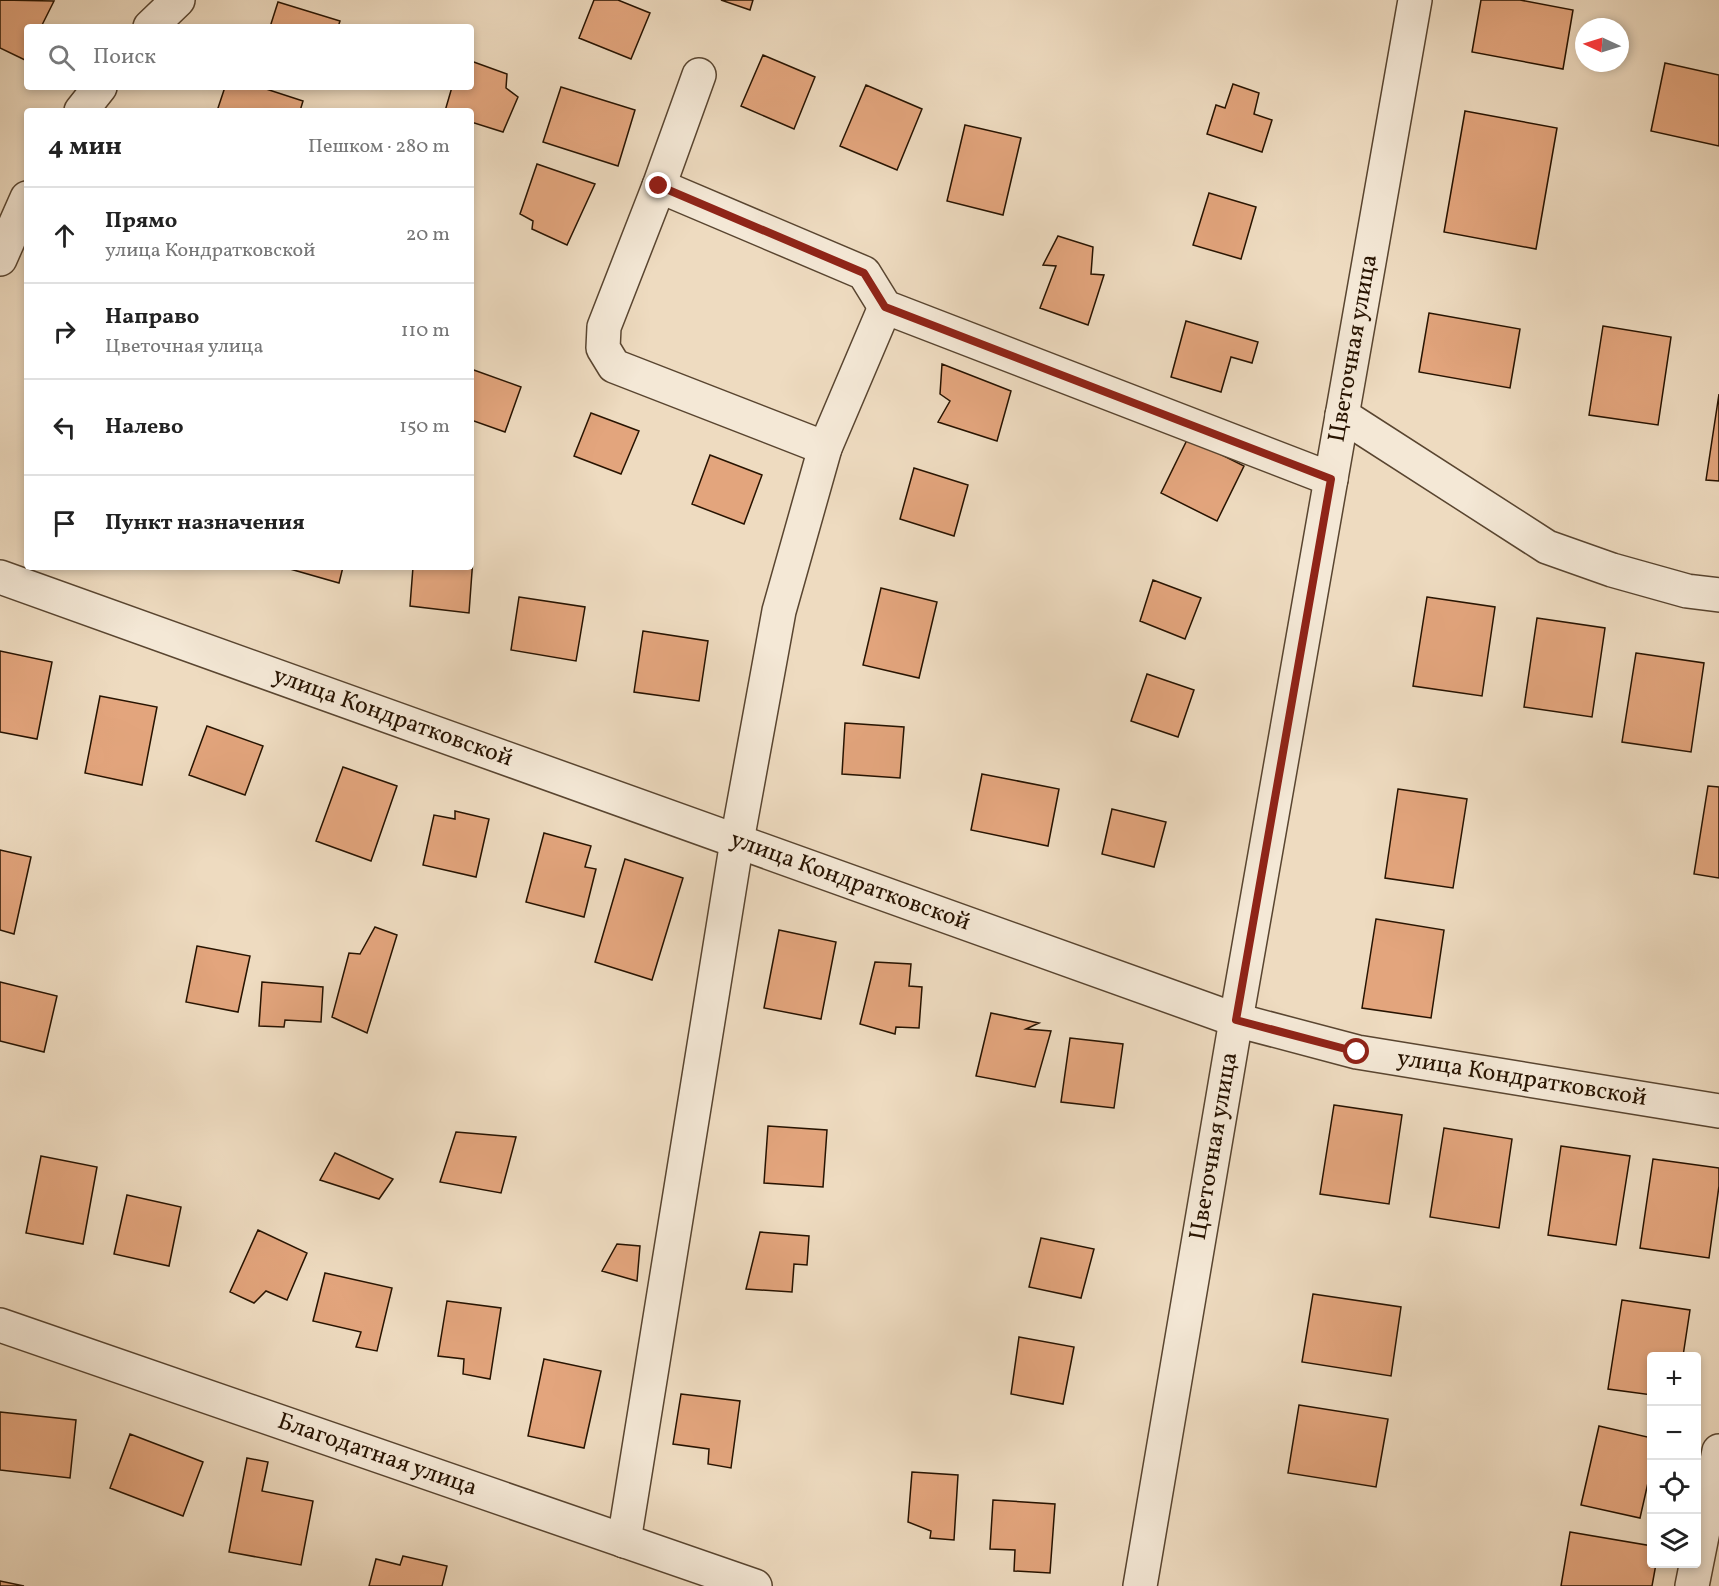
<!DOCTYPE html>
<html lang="ru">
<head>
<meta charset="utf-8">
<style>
	body { margin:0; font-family:Vollkorn,serif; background:#f6f6f6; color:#222 }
	.controls { position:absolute; right:18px; bottom:18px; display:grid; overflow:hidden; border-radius:6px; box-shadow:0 3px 9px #0003 }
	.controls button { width:54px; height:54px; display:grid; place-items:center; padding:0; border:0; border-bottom:2px solid #e0e0e0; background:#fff; color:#222; font:30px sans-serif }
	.compass { position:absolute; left:1575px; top:18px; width:54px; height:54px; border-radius:50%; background:#fff; box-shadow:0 3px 9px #0003; rotate:274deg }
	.stop { position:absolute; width:18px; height:18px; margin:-14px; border:4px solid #8f2418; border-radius:50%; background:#fff }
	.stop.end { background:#8f2418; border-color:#fff; box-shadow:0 2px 6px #0008 }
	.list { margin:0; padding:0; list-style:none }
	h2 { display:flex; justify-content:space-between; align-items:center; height:78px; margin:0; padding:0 24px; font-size:26px }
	h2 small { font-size:20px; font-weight:400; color:#767676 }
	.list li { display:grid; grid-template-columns:39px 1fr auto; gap:18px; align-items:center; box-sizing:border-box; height:96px; padding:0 24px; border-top:2px solid #e0e0e0 }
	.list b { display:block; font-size:22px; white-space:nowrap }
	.list p { margin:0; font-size:20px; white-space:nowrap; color:#767676 }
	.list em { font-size:20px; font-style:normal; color:#767676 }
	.icon { flex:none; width:33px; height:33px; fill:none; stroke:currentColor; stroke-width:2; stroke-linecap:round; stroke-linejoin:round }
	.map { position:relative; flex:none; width:1719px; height:1586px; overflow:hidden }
	.search { position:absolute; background:#fff; box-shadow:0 3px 9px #0003; left:24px; top:24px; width:450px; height:66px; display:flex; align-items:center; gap:15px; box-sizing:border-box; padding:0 21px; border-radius:6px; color:#767676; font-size:22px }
	.panel { position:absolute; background:#fff; box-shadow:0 3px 9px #0003; left:24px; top:108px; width:450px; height:462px; border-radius:6px }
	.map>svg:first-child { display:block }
</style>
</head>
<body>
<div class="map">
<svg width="1719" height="1586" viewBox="0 0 1719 1586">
	<rect width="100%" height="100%" fill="#eedbc0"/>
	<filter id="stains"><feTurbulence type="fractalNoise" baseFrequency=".00333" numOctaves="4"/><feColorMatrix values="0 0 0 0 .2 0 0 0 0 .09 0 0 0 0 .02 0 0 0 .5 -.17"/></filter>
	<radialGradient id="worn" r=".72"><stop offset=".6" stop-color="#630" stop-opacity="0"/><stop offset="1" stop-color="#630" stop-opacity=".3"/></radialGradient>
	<path fill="#e3a57d" stroke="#271300" stroke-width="1.5" d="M0,0L54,1L41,27H27V57L25,60L0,48Z
		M594,0H618L650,13L631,59L579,38Z
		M721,0H753L750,10Z
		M1481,0H1520L1573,10L1563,69L1472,52Z
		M278,2L340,21L338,27H270Z
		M763,55L815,77L794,129L741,106Z
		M471,61L507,74L506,88L518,97L503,132L471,122V111H445L452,87H471Z
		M1665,63L1719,75V146L1651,131Z
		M1233,84L1259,93L1254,114L1272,120L1262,152L1207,134L1216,105L1225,108Z
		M866,85L922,109L897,170L840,146Z
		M225,87H260L303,101L300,111H217Z
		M561,87L635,110L618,166L543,142Z
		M1465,111L1557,128L1536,249L1444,232Z
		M965,125L1021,138L1003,215L947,201Z
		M537,164L595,184L567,245L532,229L533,221L520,214Z
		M1209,193L1256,207L1241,259L1193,245Z
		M1058,236L1093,247L1091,274L1104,275L1088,325L1040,308L1056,266L1043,265Z
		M1429,313L1520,329L1510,388L1419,372Z
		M1186,321L1258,342L1252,363L1231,357L1221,392L1171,377Z
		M1603,326L1671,337L1658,425L1589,415Z
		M942,364L1011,391L997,441L938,422L950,401L940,394Z
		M471,369L521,387L505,432L471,420Z
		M1719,394V481L1706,480Z
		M591,413L639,431L621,474L574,456Z
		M1188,438L1244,466L1217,521L1161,493Z
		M710,455L762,475L744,524L692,504Z
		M914,468L968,485L954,536L900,519Z
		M471,558H473L469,613L410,606L413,567H471Z
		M283,567H343L339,583Z
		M1153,580L1201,598L1185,639L1140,621Z
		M881,588L937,602L919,678L863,665Z
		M519,597L585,607L576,661L511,650Z
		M1427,597L1495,607L1482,696L1413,686Z
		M1537,618L1605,628L1592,717L1524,707Z
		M643,631L708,641L699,701L634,692Z
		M0,651L52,662L37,739L0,732Z
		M1636,653L1704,663L1691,752L1622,742Z
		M1147,674L1194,690L1178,737L1131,721Z
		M100,696L157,707L142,785L85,773Z
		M845,723L904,727L900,778L842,774Z
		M207,726L263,746L245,795L189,775Z
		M343,767L397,786L371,861L316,841Z
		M982,774L1059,789L1048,846L971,830Z
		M1708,786L1719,787V878L1694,874Z
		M1398,789L1467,799L1453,888L1385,878Z
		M1112,809L1166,822L1154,867L1102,854Z
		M455,811L489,819L476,877L423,865L434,815L455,819Z
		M544,833L591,846L585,867L596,869L584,917L526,902Z
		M0,850L31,857L14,934L0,930Z
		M625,859L683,878L652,980L595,962Z
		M1376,919L1444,930L1431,1018L1362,1008Z
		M375,927L397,935L367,1033L332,1017L349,953L360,954Z
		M779,930L836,942L821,1019L764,1008Z
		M197,946L250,956L238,1012L186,1002Z
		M875,962L911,964L909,986L922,987L919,1028L896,1027L895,1034L860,1024Z
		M0,982L57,996L44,1052L0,1041Z
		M262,982L323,987L321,1022L285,1020L284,1027L259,1026Z
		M991,1013L1039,1023L1026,1029L1051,1031L1035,1087L976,1076Z
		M1070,1038L1123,1044L1114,1108L1061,1102Z
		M1334,1105L1402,1115L1389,1204L1320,1194Z
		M768,1126L827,1130L823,1187L764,1183Z
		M1444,1128L1512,1139L1499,1228L1430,1217Z
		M456,1132L516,1137L501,1193L440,1182Z
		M1561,1146L1630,1156L1616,1245L1548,1235Z
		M335,1153L393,1179L379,1199L320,1180Z
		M41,1156L97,1167L83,1244L26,1233Z
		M1653,1159L1719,1168V1186L1709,1258L1640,1248Z
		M127,1195L181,1207L169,1266L114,1254Z
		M258,1230L307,1253L287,1300L266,1291L254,1303L230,1292Z
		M760,1232L809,1236L807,1265L794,1264L792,1292L746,1289Z
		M1041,1238L1094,1249L1081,1298L1029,1287Z
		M617,1244L640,1246L637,1281L602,1271Z
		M325,1273L392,1288L377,1351L356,1347L361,1332L313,1321Z
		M1313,1294L1401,1307L1391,1376L1302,1362Z
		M1622,1300L1690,1310L1683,1356H1652V1395L1608,1389Z
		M447,1301L501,1308L490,1379L463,1374L464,1359L438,1356Z
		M1019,1337L1074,1347L1063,1404L1011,1394Z
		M544,1359L601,1371L584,1448L528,1436Z
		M681,1394L740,1401L731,1468L708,1464L709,1449L673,1444Z
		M1299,1405L1388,1419L1376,1487L1288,1473Z
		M0,1412L76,1420L70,1478L0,1470Z
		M1599,1426L1652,1438V1465L1640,1518L1581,1505Z
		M130,1434L203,1462L183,1516L110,1488Z
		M247,1458L268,1462L262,1491L313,1501L301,1565L229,1552Z
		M912,1472L958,1475L954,1540L930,1538L931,1531L908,1522Z
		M993,1500L1055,1504L1050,1573L1014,1571L1015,1550L990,1549Z
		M1570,1532L1652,1546V1564H1656L1652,1586H1561Z
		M403,1556L447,1566L442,1586H369L376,1559L400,1565Z
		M0,1581L24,1586H0Z"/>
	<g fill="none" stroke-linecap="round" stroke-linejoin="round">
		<defs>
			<g id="minor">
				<path d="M150,27L178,0"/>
				<path d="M699,75L659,186L604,327L603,348L614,366L825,448"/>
				<path d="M81,111L100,87"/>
				<path d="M659,186L864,273L885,307L1331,479"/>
				<path d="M0,259L27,198"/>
				<path d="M1342,415L1547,547L1612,570L1687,591L1719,595"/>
				<path id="s1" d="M0,577L1236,1020L1357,1052L1719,1111"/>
				<path id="s2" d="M0,1325L755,1586"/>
				<path d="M624,1541L737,841L779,611L825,448L885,307"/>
				<path id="s3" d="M1140,1586L1236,1020L1415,0"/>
				<path d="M1692,1586L1719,1451"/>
			</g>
		</defs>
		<use href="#minor" stroke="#594530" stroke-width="36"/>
		<use href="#minor" stroke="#f4e8d6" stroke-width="33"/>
	</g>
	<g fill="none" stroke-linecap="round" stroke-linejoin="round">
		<path stroke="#8f2418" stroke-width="8" d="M659,186L864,273L885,307L1331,479L1236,1020L1357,1052"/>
	</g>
	<g text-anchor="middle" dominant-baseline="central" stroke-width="4.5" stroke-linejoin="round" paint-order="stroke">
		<g font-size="24" fill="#271300" stroke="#f4e8d6">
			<text stroke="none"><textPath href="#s3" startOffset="1256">Цветочная улица</textPath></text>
			<text stroke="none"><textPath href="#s1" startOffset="417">улица Кондратковской</textPath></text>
			<text stroke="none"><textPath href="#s1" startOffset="903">улица Кондратковской</textPath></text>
			<text stroke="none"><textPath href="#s1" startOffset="1605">улица Кондратковской</textPath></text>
			<text stroke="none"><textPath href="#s3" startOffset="446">Цветочная улица</textPath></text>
			<text stroke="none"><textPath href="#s2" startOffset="399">Благодатная улица</textPath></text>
		</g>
	</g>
	<rect width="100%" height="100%" filter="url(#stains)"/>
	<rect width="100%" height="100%" fill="url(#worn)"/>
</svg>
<div class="controls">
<button>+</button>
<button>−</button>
<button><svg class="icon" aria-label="locate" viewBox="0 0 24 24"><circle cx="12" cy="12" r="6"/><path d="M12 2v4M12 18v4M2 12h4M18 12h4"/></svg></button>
<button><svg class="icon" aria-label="layers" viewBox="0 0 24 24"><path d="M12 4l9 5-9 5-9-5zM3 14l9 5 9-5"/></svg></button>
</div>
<svg class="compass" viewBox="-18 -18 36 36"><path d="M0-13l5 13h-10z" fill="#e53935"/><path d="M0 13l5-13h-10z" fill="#767676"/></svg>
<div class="stop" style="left:1357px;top:1052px"></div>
<div class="stop end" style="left:659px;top:186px"></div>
<div class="search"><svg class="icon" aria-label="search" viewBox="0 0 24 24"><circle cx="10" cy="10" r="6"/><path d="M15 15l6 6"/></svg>Поиск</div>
<section class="panel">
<h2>4 мин<small>Пешком · 280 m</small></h2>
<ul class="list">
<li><svg class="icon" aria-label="ahead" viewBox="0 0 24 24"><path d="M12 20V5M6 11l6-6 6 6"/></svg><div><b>Прямо</b><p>улица Кондратковской</p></div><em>20 m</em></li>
<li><svg class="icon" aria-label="right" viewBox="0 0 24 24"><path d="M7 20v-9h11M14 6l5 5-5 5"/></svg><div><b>Направо</b><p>Цветочная улица</p></div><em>110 m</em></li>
<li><svg class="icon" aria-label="left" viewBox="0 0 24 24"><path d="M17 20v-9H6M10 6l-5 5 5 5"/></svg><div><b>Налево</b></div><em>150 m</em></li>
<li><svg class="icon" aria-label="arrive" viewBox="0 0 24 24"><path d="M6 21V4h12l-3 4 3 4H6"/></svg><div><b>Пункт назначения</b></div></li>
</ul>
</section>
</div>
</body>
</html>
